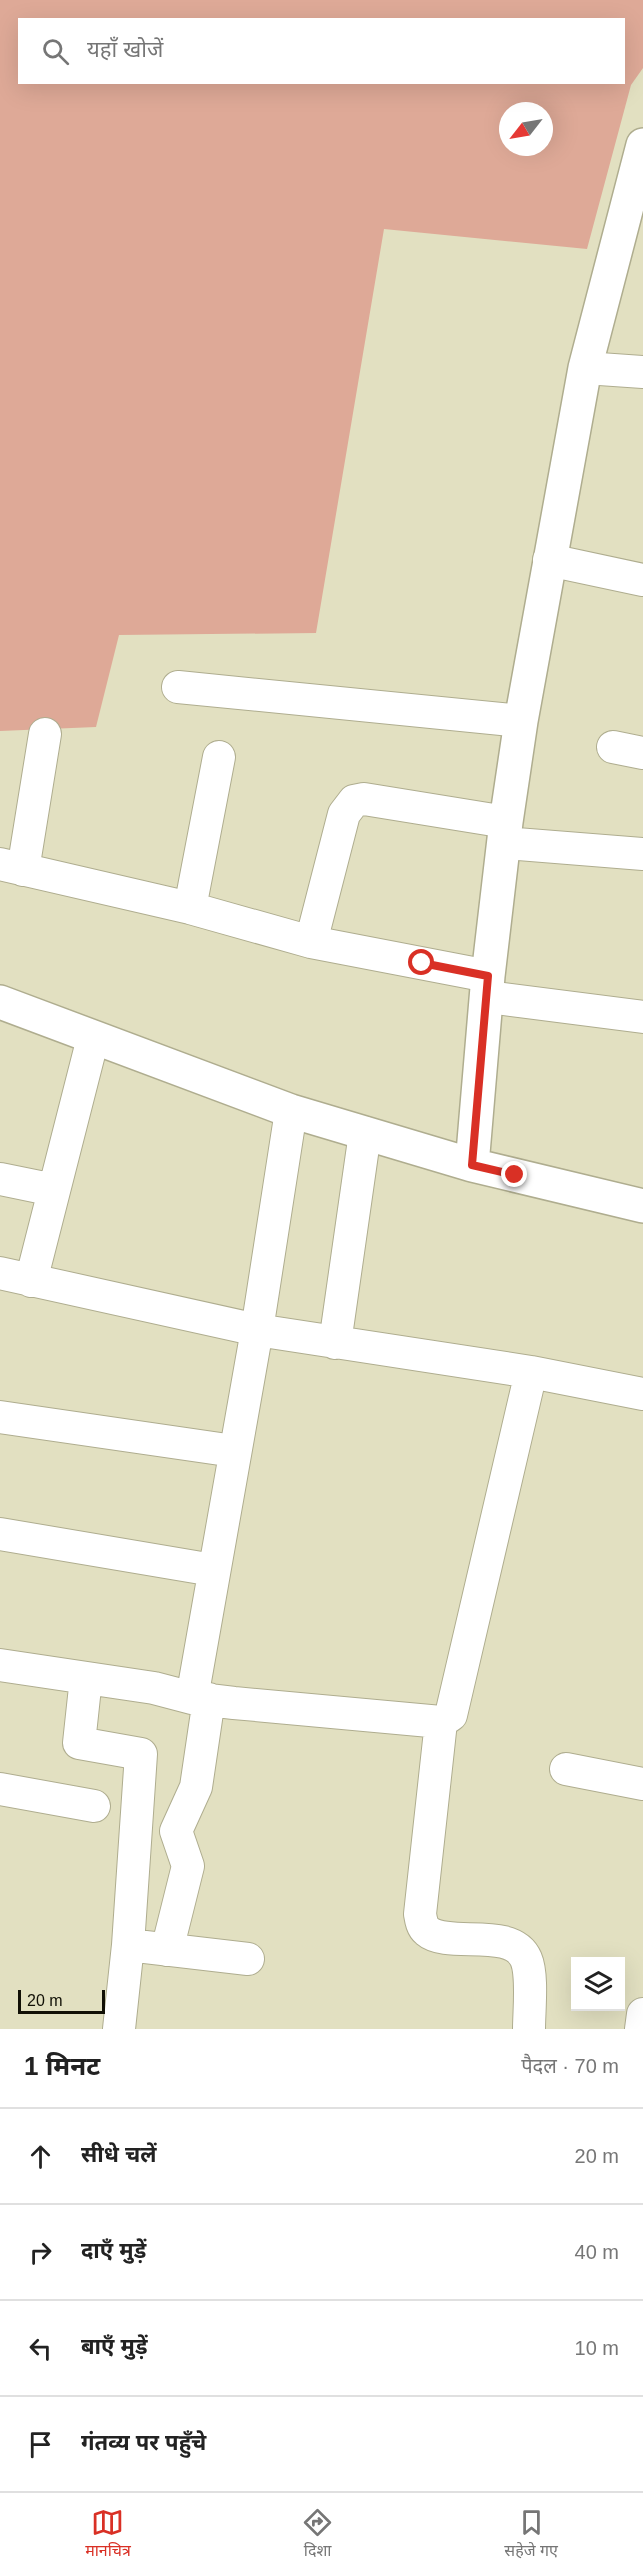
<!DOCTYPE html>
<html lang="hi">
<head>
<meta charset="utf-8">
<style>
	body { margin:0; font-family:Helvetica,"Noto Sans Devanagari",sans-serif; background:#f6f6f6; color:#222 }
	.controls { position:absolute; right:18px; bottom:18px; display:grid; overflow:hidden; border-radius:0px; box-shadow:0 6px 24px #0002 }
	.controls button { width:54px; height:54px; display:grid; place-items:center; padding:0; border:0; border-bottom:2px solid #e0e0e0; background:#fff; color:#222; font:30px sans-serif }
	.compass { position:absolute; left:499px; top:102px; width:54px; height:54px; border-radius:50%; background:#fff; box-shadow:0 6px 24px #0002; rotate:239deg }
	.scale { position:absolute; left:18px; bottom:15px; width:87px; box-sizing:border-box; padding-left:6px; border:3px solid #111006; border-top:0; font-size:16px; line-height:21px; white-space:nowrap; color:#111006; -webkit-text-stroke:4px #e2e0c1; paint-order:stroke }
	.stop { position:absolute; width:18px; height:18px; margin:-14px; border:4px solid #d93025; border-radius:50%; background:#fff }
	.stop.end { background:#d93025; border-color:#fff; box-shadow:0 2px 6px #0008 }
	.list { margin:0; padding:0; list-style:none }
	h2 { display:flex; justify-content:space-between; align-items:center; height:78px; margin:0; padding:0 24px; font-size:26px }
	h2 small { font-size:20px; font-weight:400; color:#767676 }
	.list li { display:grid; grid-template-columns:39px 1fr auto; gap:18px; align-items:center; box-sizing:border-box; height:96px; padding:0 24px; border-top:2px solid #e0e0e0 }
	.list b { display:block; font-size:22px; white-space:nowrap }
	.list em { font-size:20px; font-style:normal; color:#767676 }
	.icon { flex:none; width:33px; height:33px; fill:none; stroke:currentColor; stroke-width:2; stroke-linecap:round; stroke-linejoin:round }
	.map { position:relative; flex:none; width:643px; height:2029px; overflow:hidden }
	.search { position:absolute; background:#fff; box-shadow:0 6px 24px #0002; left:18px; right:18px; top:18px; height:66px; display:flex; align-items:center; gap:15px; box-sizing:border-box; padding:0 21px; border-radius:0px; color:#767676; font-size:22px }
	.sheet { height:462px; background:#fff }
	nav { display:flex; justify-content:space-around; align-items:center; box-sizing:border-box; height:84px; border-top:2px solid #e0e0e0; background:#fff; font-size:16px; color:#767676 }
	nav a { display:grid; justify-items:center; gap:3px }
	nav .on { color:#d93025 }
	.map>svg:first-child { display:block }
</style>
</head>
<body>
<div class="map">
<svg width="643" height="2029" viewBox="0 0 643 2029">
	<rect width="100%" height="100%" fill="#e2e0c1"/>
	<path fill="#dea997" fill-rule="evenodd" d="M0,0H643V68L631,85L587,249L384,229L316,633L119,635L96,727L0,731ZM20,20H624V82H20ZM508,111H544V147H508Z"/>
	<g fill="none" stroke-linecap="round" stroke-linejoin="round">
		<defs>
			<path id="minor" d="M585,368L643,372
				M549,560L643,580
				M178,687L521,721
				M613,747L643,753
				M505,843L643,854
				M0,864L190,908L311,942L488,976
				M23,870L45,734
				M190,908L219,757
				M311,942L344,814L354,801L364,799L506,822
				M488,997L643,1017
				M0,1179L54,1190
				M0,1273L257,1330L531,1372L643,1394
				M31,1281L93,1038
				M335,1343L365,1133
				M0,1417L234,1451
				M0,1534L213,1570
				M0,1665L154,1688L192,1698L234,1703L441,1722L451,1715L531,1372
				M86,1678L79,1743L141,1754L128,1945L248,1959
				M192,1698L257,1330L291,1111
				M441,1722L420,1914C421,1920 422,1927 427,1931C448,1949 512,1926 526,1959C533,1975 529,2011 529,2029
				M566,1769L643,1784
				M0,1789L94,1806
				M167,1950L188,1866L176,1831L196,1787L209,1699
				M119,2029L128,1945
				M641,2029L643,2014"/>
			<path id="tertiary" d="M643,145L585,368L521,721L506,822L488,976L472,1165L643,1206
				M0,1002L291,1111L472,1165"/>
		</defs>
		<use href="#minor" stroke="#afad8f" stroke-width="34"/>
		<use href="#tertiary" stroke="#afad8f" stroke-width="36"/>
		<use href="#minor" stroke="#fff" stroke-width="32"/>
		<use href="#tertiary" stroke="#fff" stroke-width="33"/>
	</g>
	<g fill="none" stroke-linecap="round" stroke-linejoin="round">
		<path stroke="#d93025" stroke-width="8" d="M422,963L488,976L472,1165L515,1175"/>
	</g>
</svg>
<div class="controls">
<button><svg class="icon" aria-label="layers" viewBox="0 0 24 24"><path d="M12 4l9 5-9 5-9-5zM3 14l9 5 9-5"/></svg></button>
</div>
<svg class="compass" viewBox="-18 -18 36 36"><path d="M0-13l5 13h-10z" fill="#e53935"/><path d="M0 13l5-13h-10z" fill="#767676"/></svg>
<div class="scale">20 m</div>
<div class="stop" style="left:422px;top:963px"></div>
<div class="stop end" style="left:515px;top:1175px"></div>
<div class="search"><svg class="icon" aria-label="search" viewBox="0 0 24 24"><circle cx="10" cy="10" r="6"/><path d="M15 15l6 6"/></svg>यहाँ खोजें</div>
</div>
<section class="sheet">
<h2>1 मिनट<small>पैदल · 70 m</small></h2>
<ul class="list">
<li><svg class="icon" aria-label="ahead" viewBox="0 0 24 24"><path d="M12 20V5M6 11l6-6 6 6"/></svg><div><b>सीधे चलें</b></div><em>20 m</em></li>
<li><svg class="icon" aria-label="right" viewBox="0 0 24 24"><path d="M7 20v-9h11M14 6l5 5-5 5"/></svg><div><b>दाएँ मुड़ें</b></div><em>40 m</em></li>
<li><svg class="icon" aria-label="left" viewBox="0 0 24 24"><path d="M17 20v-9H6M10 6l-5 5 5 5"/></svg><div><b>बाएँ मुड़ें</b></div><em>10 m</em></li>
<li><svg class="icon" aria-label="arrive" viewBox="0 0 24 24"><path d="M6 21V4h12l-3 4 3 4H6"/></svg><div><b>गंतव्य पर पहुँचे</b></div></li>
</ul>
</section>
<nav>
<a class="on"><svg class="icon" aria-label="map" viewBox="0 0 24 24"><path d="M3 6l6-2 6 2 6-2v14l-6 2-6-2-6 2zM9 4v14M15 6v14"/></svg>मानचित्र</a>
<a><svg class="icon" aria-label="directions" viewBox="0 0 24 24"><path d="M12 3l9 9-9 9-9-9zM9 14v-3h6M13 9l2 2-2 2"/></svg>दिशा</a>
<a><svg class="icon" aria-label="saved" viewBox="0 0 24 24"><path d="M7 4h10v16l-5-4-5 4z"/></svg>सहेजे गए</a>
</nav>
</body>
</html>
